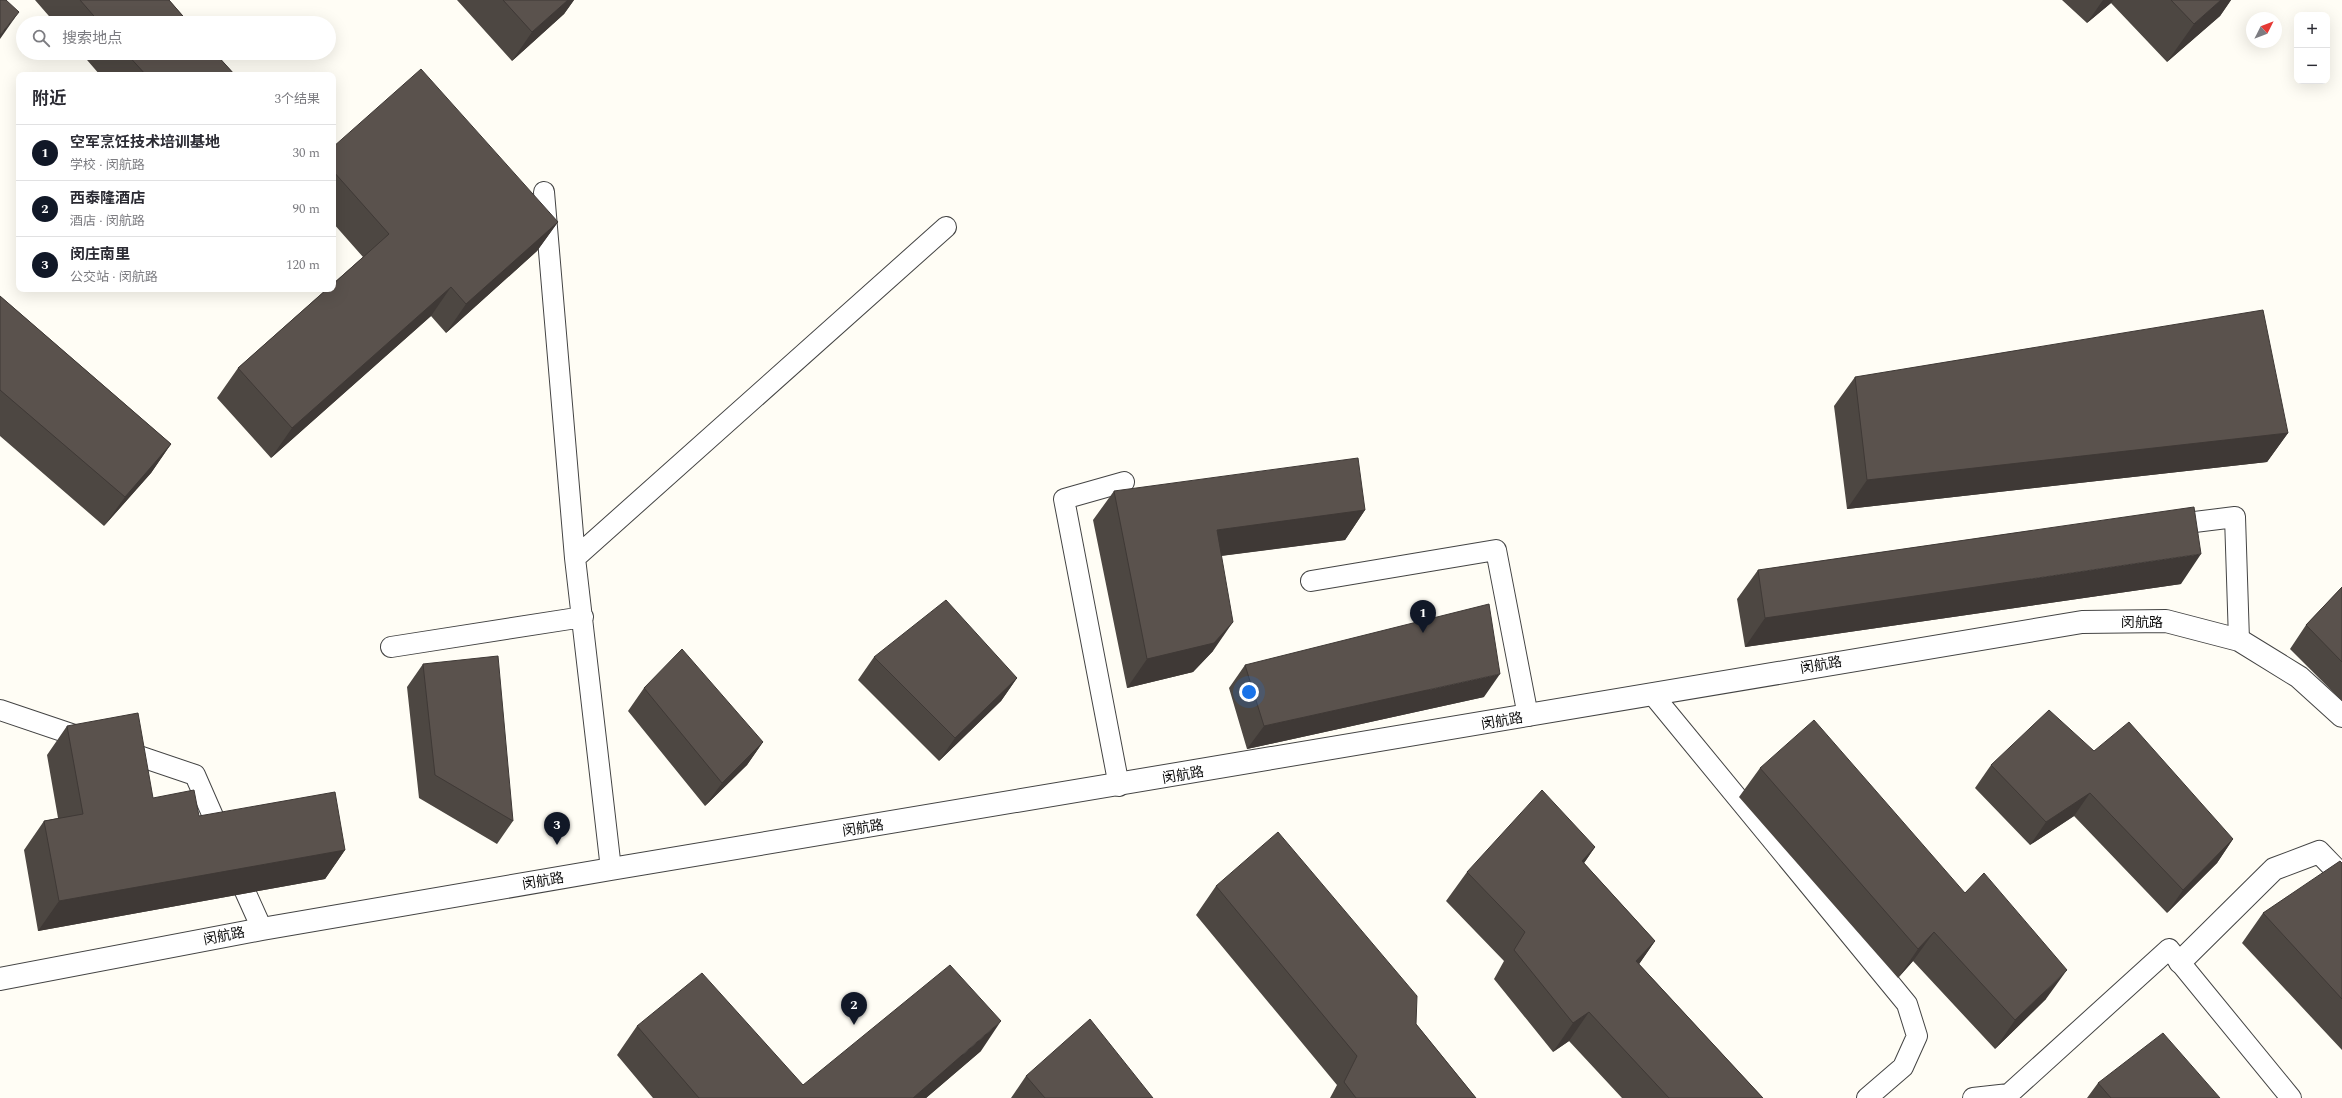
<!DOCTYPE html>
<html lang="zh">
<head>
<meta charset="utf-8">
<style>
	body { margin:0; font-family:Spectral,"Noto Sans SC",serif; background:#f2f2f3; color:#2b2b33 }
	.controls { position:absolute; right:12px; top:12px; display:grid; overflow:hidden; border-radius:8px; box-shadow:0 4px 16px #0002 }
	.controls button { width:36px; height:36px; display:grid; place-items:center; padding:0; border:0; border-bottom:1px solid #e1e1e2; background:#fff; color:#2b2b33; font:20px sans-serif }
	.compass { position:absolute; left:2246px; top:12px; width:36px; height:36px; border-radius:50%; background:#fff; box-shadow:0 4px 16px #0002; rotate:48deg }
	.you { position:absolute; left:1249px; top:692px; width:14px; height:14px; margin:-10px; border:3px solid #fff; border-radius:50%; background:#1a73e8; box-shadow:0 0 0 6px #1a73e833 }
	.badge { display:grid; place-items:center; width:26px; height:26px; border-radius:50%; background:#111827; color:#fff; font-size:13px; font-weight:700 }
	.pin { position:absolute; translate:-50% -33px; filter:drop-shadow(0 1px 2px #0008) }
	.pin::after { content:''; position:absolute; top:21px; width:14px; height:12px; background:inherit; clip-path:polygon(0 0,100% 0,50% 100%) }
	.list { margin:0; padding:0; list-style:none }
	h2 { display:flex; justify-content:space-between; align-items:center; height:52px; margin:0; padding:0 16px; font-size:17px }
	h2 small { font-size:13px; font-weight:400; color:#7c7c81 }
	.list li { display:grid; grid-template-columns:26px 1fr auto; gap:12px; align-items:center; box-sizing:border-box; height:56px; padding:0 16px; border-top:1px solid #e1e1e2 }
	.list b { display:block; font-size:15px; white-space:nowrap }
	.list p { margin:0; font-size:13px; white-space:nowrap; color:#7c7c81 }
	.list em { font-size:13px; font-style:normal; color:#7c7c81 }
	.icon { flex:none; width:22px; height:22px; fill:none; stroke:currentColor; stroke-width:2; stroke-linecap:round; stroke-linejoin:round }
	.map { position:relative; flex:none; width:2342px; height:1098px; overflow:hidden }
	.search { position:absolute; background:#fff; box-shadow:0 4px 16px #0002; left:16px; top:16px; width:320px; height:44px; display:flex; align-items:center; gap:10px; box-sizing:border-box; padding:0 14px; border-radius:22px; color:#7c7c81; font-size:15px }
	.panel { position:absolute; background:#fff; box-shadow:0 4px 16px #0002; left:16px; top:72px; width:320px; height:220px; border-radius:8px }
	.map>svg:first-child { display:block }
</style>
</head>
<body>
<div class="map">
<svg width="2342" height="1098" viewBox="0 0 2342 1098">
	<rect width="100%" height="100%" fill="#fffdf5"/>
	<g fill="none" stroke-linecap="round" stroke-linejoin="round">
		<defs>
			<path id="lane" d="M544,192L575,558L611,869
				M2170,525L2235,517L2239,640
				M575,558L946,227
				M1311,581L1496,550L1528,716
				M391,647L583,617
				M1653,695L1907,1004L1917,1036L1903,1067L1867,1098
				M0,710L89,740
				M121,750L195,775L223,839
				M1119,786L1064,499L1124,482
				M235,869L262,929
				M1973,1098L2009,1094L2169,949L2291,1098"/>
			<path id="street" d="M2180,962L2274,869L2319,852L2342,876
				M0,979L262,929L611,869L2082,622L2166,621L2239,640L2299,677L2342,716"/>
		</defs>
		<use href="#lane" stroke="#444" stroke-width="22"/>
		<use href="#street" stroke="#444" stroke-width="24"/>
		<use href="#lane" stroke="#fff" stroke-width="20"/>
		<use href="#street" stroke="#fff" stroke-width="22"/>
	</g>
	<path fill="#4d4742" d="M35,0H169L189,23H55Z
		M457,0H574L564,14L512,61Z
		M2062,0H2231L2220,16L2167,62L2111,3L2087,23Z
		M81,53H215L235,75H100Z
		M333,147L558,222L537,251L446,333L431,316L271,458L217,398L238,368L363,257L333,223Z
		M0,296L171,444L151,473L104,526L0,436Z
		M1855,377L2288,433L2267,462L1847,509L1834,406Z
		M1114,491L1365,510L1345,540L1221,556L1213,651L1193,672L1127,688L1093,520Z
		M1758,570L2181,584L1745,647L1737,599Z
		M2342,587V701L2290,649L2306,625Z
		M874,657L1017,678L1001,701L939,761L858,680Z
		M423,664L513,821L497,844L419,798L407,687Z
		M1245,665L1484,697L1247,749L1229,688Z
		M644,688L763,742L747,765L705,806L628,711Z
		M67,726L153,798L199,816L345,850L325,879L38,931L24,850L44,821L58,818L47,755Z
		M2094,751L2233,839L2217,863L2167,913L2074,816L2030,845L1975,788L1991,765Z
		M1760,768L2046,999L1995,1049L1913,961L1898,978L1739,797Z
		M1595,847L1584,863L1655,941L1639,964L1763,1098H1622L1569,1041L1553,1052L1494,979L1504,961L1446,901L1467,872Z
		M2342,863V1050L2242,943L2263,913Z
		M1216,886L1416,1024L1476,1098H1330L1337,1085L1196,915Z
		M637,1026L803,1085L981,1051L926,1098H653L617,1055Z
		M1026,1076L1153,1098H1011Z
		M2098,1083L2220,1098H2087Z"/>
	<path fill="#3f3936" d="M568,0H574L564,14L512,61L532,32Z
		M2103,0H2113L2111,3L2087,23Z
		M2221,0H2231L2220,16L2167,62L2194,24Z
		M19,12L0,39V35Z
		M558,222L537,251L446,333L466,304Z
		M451,287L431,316L271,458L292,428Z
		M2288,433L2267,462L1847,509L1867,480Z
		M171,444L151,473L104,526L125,497Z
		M1365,510L1345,540L1196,559L1217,530Z
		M2201,554L2181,584L1745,647L1765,618Z
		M1233,622L1213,651L1193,672L1127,688L1147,659Z
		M1500,674L1484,697L1247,749L1264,726Z
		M1017,678L1001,701L939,761L955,738Z
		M763,742L747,765L705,806L722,783Z
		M2090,793L2074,816L2030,845L2046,822Z
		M2233,839L2217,863L2167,913L2183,890Z
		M1595,847L1575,876L1582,861Z
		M345,850L325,879L38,931L59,901Z
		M1934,932L1913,961L1898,978L1918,949Z
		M1655,941L1635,970L1636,961Z
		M2067,970L2046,999L1995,1049L2015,1020Z
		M1589,1012L1569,1041L1553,1052L1573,1023Z
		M1001,1021L981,1051L926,1098H913Z"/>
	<path fill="#5a524d" stroke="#3f3936" d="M0,0H6L19,12L0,35Z
		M80,0H169L189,23H100Z
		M503,0H568L532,32Z
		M2171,0H2221L2194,24Z
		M126,53H215L235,75H146Z
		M421,69L558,222L466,304L451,287L292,428L238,368L327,289H333V284L389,234L333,171V147Z
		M0,296L171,444L125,497L0,390Z
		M2263,310L2288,433L1867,480L1855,377Z
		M1358,458L1365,510L1217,530L1233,622L1214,643L1147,659L1114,491Z
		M2194,507L2201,554L1765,618L1758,570Z
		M2342,587V662L2306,625Z
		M946,600L1017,678L955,738L874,657Z
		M1489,604L1500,674L1264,726L1245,665Z
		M682,649L763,742L722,783L644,688Z
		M498,656L513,821L435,775L423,664Z
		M2049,710L2094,751L2129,722L2233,839L2183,890L2090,793L2046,822L1991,765Z
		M138,713L153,798L194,790L199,816L335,792L345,850L59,901L44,821L83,814L67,726Z
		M1814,720L1965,893L1984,873L2067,970L2015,1020L1934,932L1918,949L1760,768Z
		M1542,790L1595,847L1582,861L1655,941L1636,961L1763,1098H1669L1589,1012L1573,1023L1514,950L1525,932L1467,872Z
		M1278,832L1417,996L1416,1024L1476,1098H1356L1344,1082L1357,1056L1216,886Z
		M2340,861L2342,863V999L2263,913Z
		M950,965L1001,1021L913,1098H699L637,1026L702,973L803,1085Z
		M1090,1019L1153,1098H1045L1026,1076Z
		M2163,1033L2220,1098H2111L2098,1083Z"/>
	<g text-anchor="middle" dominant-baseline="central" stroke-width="4" stroke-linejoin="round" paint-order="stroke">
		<g font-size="14" fill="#111" stroke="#fff">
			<text x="2142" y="622">闵航路</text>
			<text transform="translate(1821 665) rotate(-10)">闵航路</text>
			<text transform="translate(1502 721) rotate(-10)">闵航路</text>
			<text transform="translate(1183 775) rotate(-10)">闵航路</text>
			<text transform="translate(863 828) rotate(-9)">闵航路</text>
			<text transform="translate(543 881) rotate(-10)">闵航路</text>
			<text transform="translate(224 936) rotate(-11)">闵航路</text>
		</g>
	</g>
</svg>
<div class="controls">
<button>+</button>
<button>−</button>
</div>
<svg class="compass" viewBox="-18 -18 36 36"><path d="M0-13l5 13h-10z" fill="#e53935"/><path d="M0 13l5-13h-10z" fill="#7c7c81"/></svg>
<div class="you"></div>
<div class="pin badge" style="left:1423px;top:633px">1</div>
<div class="pin badge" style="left:854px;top:1025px">2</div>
<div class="pin badge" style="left:557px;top:845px">3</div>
<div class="search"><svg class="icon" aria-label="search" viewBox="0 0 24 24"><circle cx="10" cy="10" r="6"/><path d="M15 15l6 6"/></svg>搜索地点</div>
<section class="panel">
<h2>附近<small>3个结果</small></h2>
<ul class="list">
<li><span class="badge">1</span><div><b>空军烹饪技术培训基地</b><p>学校 · 闵航路</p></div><em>30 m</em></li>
<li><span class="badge">2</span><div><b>西泰隆酒店</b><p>酒店 · 闵航路</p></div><em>90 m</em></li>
<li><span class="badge">3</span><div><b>闵庄南里</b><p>公交站 · 闵航路</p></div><em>120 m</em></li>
</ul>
</section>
</div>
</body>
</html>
